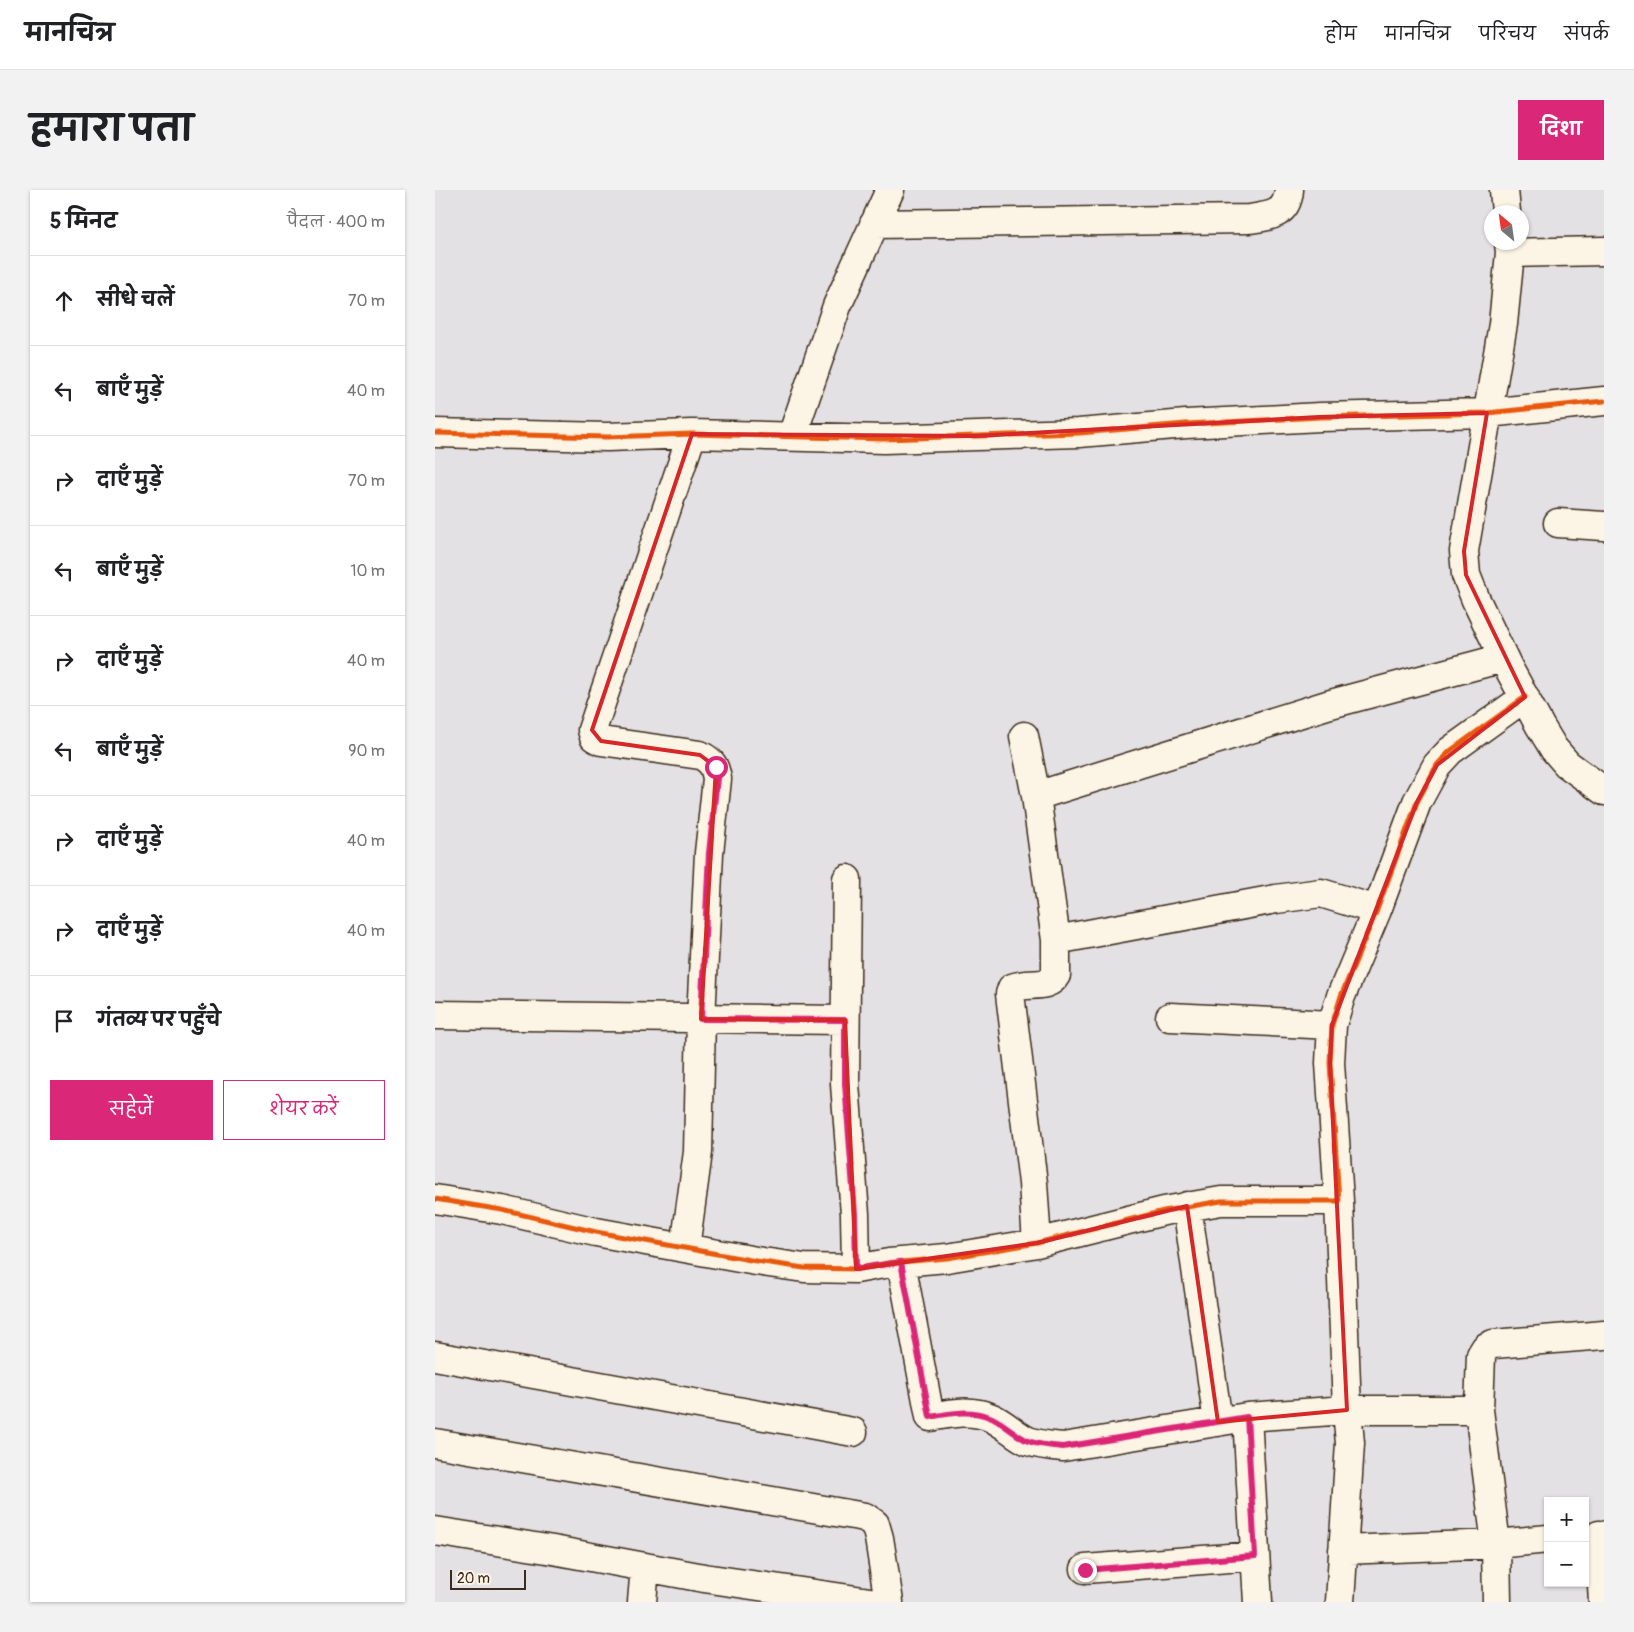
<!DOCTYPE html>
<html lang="hi">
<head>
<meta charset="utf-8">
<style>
	body { margin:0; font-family:Pangolin,"Playpen Sans Deva",sans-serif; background:#f2f2f2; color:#202124 }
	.controls { position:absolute; right:15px; bottom:15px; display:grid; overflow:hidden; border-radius:0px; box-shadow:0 1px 4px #0004 }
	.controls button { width:45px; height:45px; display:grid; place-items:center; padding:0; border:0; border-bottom:1px solid #e0e0e0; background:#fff; color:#202124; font:25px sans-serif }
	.compass { position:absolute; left:1049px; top:15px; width:45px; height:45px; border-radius:50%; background:#fff; box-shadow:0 1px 4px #0004; rotate:331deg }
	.scale { position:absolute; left:15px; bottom:12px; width:76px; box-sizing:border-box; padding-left:5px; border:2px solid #3b2a1e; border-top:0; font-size:14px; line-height:18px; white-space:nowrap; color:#3b2a1e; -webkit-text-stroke:4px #fcf5e5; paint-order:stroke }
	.stop { position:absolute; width:15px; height:15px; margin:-11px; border:4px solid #db2777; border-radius:50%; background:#fff }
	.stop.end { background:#db2777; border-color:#fff; box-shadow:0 1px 5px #0008 }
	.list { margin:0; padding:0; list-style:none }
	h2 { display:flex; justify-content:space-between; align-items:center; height:65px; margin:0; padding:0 20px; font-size:21px }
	h2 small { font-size:16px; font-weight:400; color:#757577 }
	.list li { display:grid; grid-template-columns:32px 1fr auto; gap:15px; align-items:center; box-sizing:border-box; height:90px; padding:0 20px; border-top:1px solid #e0e0e0 }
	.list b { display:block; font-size:19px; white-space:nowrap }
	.list em { font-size:16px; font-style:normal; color:#757577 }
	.actions { display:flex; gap:10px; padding:15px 20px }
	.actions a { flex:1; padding:11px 0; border:1px solid #db2777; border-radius:0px; text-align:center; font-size:18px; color:#db2777 }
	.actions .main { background:#db2777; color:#fff }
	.icon { flex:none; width:28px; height:28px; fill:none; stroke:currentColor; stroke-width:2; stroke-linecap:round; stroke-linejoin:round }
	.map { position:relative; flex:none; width:1169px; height:1412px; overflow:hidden; border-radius:0px }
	header { display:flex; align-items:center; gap:30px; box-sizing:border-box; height:70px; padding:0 25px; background:#fff; border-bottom:1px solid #e0e0e0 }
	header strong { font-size:24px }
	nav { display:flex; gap:28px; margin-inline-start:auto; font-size:18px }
	.intro { display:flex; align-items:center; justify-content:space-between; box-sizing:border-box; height:120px; padding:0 30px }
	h1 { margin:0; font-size:35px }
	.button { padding:12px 22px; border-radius:0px; background:#db2777; color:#fff; font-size:18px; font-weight:700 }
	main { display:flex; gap:30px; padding:0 30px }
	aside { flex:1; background:#fff; border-radius:0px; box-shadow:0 1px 4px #0004 }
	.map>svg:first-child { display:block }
</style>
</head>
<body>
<header>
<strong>मानचित्र</strong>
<nav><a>होम</a><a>मानचित्र</a><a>परिचय</a><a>संपर्क</a></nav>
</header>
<div class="intro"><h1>हमारा पता</h1><a class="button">दिशा</a></div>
<main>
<aside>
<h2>5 मिनट<small>पैदल · 400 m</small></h2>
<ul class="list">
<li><svg class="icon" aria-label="ahead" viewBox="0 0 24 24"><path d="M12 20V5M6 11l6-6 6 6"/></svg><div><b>सीधे चलें</b></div><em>70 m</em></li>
<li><svg class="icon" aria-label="left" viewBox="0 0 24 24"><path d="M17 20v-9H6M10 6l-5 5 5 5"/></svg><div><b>बाएँ मुड़ें</b></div><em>40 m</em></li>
<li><svg class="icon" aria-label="right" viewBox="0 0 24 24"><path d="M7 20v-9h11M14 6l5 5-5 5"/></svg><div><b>दाएँ मुड़ें</b></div><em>70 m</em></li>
<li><svg class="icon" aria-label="left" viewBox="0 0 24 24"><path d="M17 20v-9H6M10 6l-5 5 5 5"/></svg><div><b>बाएँ मुड़ें</b></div><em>10 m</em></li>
<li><svg class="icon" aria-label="right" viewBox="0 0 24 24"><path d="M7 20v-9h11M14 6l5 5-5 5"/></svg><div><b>दाएँ मुड़ें</b></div><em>40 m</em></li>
<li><svg class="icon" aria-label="left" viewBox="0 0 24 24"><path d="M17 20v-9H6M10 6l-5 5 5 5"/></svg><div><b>बाएँ मुड़ें</b></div><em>90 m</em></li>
<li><svg class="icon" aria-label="right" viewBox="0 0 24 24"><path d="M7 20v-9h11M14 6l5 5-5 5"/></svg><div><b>दाएँ मुड़ें</b></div><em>40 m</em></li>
<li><svg class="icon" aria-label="right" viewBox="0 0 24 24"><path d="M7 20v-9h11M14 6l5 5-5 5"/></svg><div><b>दाएँ मुड़ें</b></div><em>40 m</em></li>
<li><svg class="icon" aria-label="arrive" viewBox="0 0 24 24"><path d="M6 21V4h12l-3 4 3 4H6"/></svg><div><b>गंतव्य पर पहुँचे</b></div></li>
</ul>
<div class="actions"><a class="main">सहेजें</a><a>शेयर करें</a></div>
</aside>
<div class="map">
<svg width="1169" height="1412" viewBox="0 0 1169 1412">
	<rect width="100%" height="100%" fill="#e4e1e4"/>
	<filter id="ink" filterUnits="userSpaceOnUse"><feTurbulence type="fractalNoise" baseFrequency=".02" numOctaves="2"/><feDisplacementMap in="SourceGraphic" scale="10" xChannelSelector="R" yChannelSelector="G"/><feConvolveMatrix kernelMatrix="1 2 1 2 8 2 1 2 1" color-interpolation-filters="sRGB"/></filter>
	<g filter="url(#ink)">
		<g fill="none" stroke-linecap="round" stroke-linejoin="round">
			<defs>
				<path id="minor" d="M1069,0L1071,22
					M439,34L814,29C835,26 852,25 854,0
					M1074,52L1075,63L1068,134L1029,361L1031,385L1041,410L1073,477L1105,536L1119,559L1132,574L1169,601
					M1075,63L1169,61
					M0,243L172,247L257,244L449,249L542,246L644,243L751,234L885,227L1052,223L1169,211
					M357,246L402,116L455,0
					M1123,333L1169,336
					M589,546L601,606L621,750V785C613,800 591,791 577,798L575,804L598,993L602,1053
					M601,606L892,515L1068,468
					M412,689L410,894L420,1024L421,1079
					M621,750L841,709L886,703L942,720
					M0,825L410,830
					M735,827L897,835
					M0,1009L67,1020L161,1042L321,1071L369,1078L421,1079L454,1073L512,1068L602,1053L729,1021L786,1011H904L895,873L897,835L906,806L942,720L982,612L1002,575L1015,561L1090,507
					M904,1011L912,1220L915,1253L905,1412
					M752,1016L783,1232
					M250,1058L263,962L266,829L274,663L282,589C280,576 277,571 265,565L166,551L159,547L157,540L257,244
					M466,1072L495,1227C516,1223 537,1219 557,1228C570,1234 580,1245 593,1251C604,1255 616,1256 628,1257L812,1227L912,1220H1044
					M0,1166L418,1242
					M812,1227L823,1412
					M0,1253L430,1327L440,1334L444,1348L454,1412
					M0,1341L118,1360L269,1388L435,1412
					M1164,1345L1168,1412
					M908,1360L1061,1354L1113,1349
					M650,1379L820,1366
					M207,1412L210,1377
					M1062,1412L1061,1354L1044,1220L1046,1165L1051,1157L1058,1154L1169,1145"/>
			</defs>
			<use href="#minor" stroke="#3b2a1e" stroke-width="31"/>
			<use href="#minor" stroke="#fcf5e5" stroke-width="28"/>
			<defs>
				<path id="cycleway" d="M0,243L172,247L257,244L449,249L542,246L644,243L751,234L885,227L1052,223L1169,211
					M0,1009L67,1020L161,1042L321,1071L369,1078L421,1079L454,1073L512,1068L602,1053L729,1021L786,1011H904L895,873L897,835L906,806L942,720L982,612L1002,575L1015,561L1090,507"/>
			</defs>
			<use href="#cycleway" stroke="#fcf5e5" stroke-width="8"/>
			<use href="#cycleway" stroke="#e8590c" stroke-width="5"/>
		</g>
	</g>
	<g fill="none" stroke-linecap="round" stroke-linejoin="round" filter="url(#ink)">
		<path stroke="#db2777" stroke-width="6" d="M281,577L282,588L274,663L266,829L410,830V894L420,1024L421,1079L466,1072L495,1227C516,1223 537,1219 557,1228C570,1234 580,1245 593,1251C604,1255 616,1256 628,1257L812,1227L820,1366L650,1380"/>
	</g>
	<path fill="none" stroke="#d62828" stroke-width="4" stroke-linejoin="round" d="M1052,223L1029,361L1031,385L1090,507L1002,575L982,612L897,835L895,873L912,1220L783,1232L752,1016L602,1053L421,1079L410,830L266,829L281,577L265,565L166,551L157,540L257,244L542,246L885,227Z"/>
</svg>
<div class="controls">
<button>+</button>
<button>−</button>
</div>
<svg class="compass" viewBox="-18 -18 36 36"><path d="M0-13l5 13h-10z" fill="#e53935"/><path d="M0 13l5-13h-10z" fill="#757577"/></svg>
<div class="scale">20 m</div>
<div class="stop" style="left:281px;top:577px"></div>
<div class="stop end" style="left:650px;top:1380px"></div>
</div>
</main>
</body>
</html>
